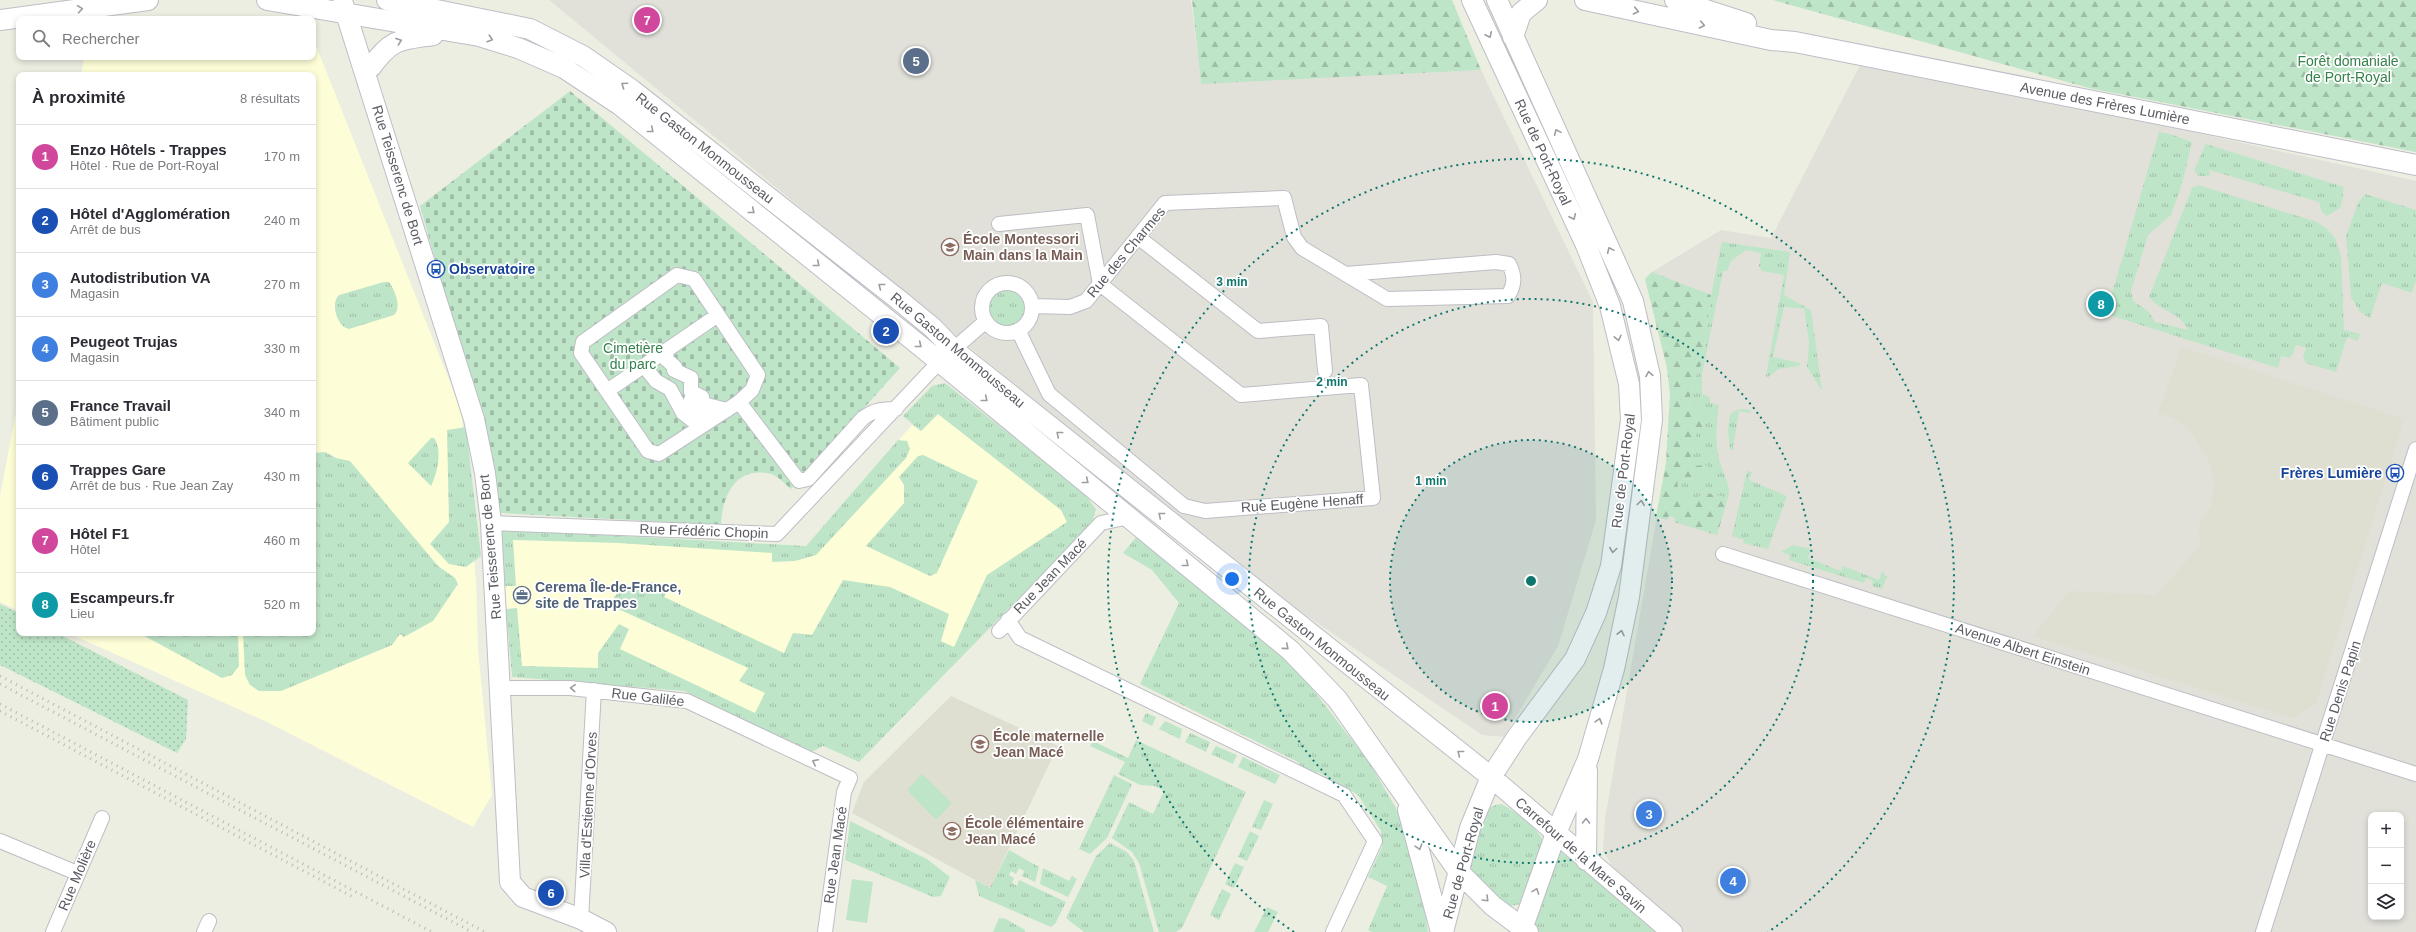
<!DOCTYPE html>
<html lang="fr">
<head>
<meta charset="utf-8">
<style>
	body { margin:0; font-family:Helvetica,sans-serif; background:#f2f2f3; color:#2b2b33 }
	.controls { position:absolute; right:12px; bottom:12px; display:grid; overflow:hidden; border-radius:8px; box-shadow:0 2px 6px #0003 }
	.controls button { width:36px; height:36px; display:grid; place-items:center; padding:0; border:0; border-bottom:1px solid #e1e1e2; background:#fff; color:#2b2b33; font:20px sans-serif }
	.you { position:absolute; left:1232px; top:579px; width:14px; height:14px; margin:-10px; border:3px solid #fff; border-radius:50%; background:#1a73e8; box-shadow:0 0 0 6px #1a73e833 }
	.badge { display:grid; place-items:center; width:26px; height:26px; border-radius:50%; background:#ea580c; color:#fff; font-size:13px; font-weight:700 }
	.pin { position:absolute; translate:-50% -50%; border:2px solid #fff; box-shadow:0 1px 4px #0006 }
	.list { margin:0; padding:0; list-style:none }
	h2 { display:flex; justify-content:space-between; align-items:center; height:52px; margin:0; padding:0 16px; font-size:17px }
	h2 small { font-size:13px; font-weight:400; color:#7c7c81 }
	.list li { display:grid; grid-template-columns:26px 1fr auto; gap:12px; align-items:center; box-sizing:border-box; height:64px; padding:0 16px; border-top:1px solid #e1e1e2 }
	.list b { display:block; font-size:15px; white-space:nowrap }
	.list p { margin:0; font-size:13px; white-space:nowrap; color:#7c7c81 }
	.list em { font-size:13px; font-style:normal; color:#7c7c81 }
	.icon { flex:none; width:22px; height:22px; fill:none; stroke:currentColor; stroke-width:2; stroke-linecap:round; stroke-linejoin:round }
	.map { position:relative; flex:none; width:2416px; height:932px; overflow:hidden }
	.search { position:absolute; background:#fff; box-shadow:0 2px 6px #0003; left:16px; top:16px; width:300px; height:44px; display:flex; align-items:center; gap:10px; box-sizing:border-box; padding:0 14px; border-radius:8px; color:#7c7c81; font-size:15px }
	.panel { position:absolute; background:#fff; box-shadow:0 2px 6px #0003; left:16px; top:72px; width:300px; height:564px; border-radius:8px }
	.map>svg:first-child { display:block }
</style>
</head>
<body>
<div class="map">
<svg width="2416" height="932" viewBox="0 0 2416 932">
	<defs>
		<pattern id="grass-tufts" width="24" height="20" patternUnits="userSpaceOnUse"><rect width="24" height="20" fill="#bfe5c8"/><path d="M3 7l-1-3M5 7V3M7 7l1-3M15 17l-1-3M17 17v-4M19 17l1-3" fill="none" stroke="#9ebda6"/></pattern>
		<pattern id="forest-firs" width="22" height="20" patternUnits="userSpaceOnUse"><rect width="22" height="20" fill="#bfe5c8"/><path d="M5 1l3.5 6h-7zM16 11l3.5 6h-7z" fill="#9ebda6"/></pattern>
		<pattern id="cemetery-stones" width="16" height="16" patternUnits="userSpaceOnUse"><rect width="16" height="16" fill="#bfe5c8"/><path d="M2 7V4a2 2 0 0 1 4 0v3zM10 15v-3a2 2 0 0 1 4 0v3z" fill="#9ebda6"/></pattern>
		<pattern id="garden-dots" width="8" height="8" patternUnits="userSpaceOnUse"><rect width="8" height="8" fill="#bfe5c8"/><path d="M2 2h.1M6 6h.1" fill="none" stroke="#9ebda6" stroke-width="1.8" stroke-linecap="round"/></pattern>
	</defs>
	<rect width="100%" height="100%" fill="#edeee2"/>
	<path fill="#fdfed7" d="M313,38L461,410L476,581L478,649L492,795L473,827L265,721L68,633H313V75H81L84,59L87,57H313Z
		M19,397V611L0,602V496Z
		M938,414L1061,510L1067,522L954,647L845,756L823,746L812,752L684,691L512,677L500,529L806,546L912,425L921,431Z"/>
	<path fill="#e1e1da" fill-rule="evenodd" d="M549,0H1191L1201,83L1481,70L1593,302L1596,520L1558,646L1504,737L1482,735L1264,587L974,351Z
		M1860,65L2161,125L2416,181V932H1683L1617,874L1603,851L1605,819L1666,463L1670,394L1667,368L1645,279L1652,272L1721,230L1771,238ZM2371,815H2401V917H2371Z"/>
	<path fill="#deded1" d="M2182,347L2404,419L2316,703L2292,718L2033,636L2069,591L2156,595L2201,545L2198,527L2211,506L2214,484L2211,465L2190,430L2173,418L2158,413Z
		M951,696L1058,746L990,888L852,813L864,782Z"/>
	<path fill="url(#grass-tufts)" d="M2159,132L2170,134L2192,142L2182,184L2171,215L2148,235L2131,291L2133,301L2148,311L2155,322L2188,330C2181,312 2160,312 2149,297L2192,188L2198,185L2317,222L2326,228L2335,238L2341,256L2344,330L2360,334L2358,341L2347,337L2336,372L2306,363L2303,356L2306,348L2296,345L2293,354L2289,358L2281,356L2278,368L2106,314Z
		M2206,144L2344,187L2341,207L2327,216L2322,212L2319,202L2209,170L2210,176H2199L2194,170Z
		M2365,194L2416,210V280L2412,293L2382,283L2370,318L2360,312L2351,297L2346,236L2358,203Z
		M1722,242L1790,252L1784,295L1811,310L1822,391L1807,367L1809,342L1804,309L1784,307L1773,357L1800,363L1799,366L1779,369L1768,377L1766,376L1784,275L1762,271L1759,266L1761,253L1746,250L1731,261L1727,271H1723L1702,374V394L1710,397V403L1719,405C1716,423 1715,441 1719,459C1722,472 1732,485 1728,498L1703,492L1693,504C1682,497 1677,492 1678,479L1694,480L1689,466L1701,410L1689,411L1691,387L1702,363L1711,295Z
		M384,282H389C395,290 402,308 394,315L349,329C337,327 330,303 339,295Z
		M988 308a19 19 0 1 1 38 0a19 19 0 1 1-38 0Z
		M945,383L1084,493L1096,509L1092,523L859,762L823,746L812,752L684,691L512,677L506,609L517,608L522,666L598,668V653L619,624L629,629L620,649L755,713L765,693L739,681L748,668L616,608L612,600L619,591L652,582L667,590L664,597L784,653L793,633L812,635L843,580L890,587L949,614L941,641L954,647L987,575L1067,522L1061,510L938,414L921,431L903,416L932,386Z
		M1739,409L1751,410L1750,413L1739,411L1733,447L1735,448L1730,451L1728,429L1730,414Z
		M466,427L481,556L466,567L449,564L430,544L449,522L447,430Z
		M431,438H434C443,450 437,474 431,486L408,463Z
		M898,440L907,441L910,449L906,458L816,555L795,561L772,562V553L618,543L513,540L516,586H505L500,529L806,546Z
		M325,452L336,458L350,461L438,566L455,578L458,584L433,621L404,637L400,634L392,645L281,691H259L250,685L245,675L243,633H313V453Z
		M923,455L978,481L937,573L930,576L866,546L904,503V485L899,477L918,456Z
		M1747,471L1752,472L1749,480L1787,496L1768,549L1743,543L1744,540L1732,536Z
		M1138,535L1298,670L1371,765L1398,812L1422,892L1428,932H1372L1368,930L1387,886L1368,877L1382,847L1381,831L1358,795L1318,772L1313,776L1296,761L1140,684L1179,603L1152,570L1123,553Z
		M1793,545L1812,549L1808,558L1841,571L1843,566L1879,580L1882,571L1887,577L1882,589L1872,586L1873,581L1866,578L1864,583L1789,560L1791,555L1781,552Z
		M139,633H238L239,666L232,675L222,678Z
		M1146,713L1156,717L1152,726L1142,721Z
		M1165,721L1182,729L1180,739L1159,729Z
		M1190,733L1210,742L1206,752L1185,742Z
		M1136,740L1246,792L1182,928L1176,932H1159L1139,863L1132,852L1112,838L1129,802L1153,814L1164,791L1155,786L1140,785L1118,774L1125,762L1090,746L1093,741L1128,758Z
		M1216,746L1237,755L1233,764L1211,754Z
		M1243,757L1280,775L1275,784L1238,767Z
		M1114,775L1132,784L1107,838L1090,854L1079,849Z
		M1264,800L1273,804L1261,830L1252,827Z
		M1501,804C1511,808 1539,829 1542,839C1543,842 1542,846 1542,849L1521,904L1506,907L1469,869C1471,849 1476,805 1501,804Z
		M850,821L927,859L950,877L941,896L933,897L845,860Z
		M1250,831L1259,836L1247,861L1238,857Z
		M1110,843L1127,852L1134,861L1154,932H1084L1066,918L1096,856Z
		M1009,850L1039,867L1035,882L1022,876L1024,871L1019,868L1016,874L1011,871L1009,875L1014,878L1012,883L1017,886L1019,880L1066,902L1055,924L1051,927L979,896L975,880L990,888Z
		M1559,850L1658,932H1539L1530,927Z
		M1235,863L1244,867L1234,888L1225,884Z
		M1043,868L1069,881L1072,876L1077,879L1068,897L1040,884Z
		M1222,889L1231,894L1219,920L1210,915Z
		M1267,907L1278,912L1268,932H1254Z
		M999,918L1006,919L1025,930V932H993Z"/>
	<path fill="url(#forest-firs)" d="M1192,0H1452L1481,70L1201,84Z
		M1773,0H2416V152L2089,88Z
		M1652,272L1711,295L1702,363L1691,387L1689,410H1701L1708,421L1697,432L1689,466L1707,465L1708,472L1694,480L1678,479C1676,492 1683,497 1693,504L1703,492L1728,498L1717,535L1674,522L1675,518L1669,516L1667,520L1656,517L1666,463L1670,394L1667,367L1645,279Z"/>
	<path fill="url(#cemetery-stones)" d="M570,91L900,368L791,489C786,485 778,476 771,474C736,465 722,496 721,525L500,513L489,449L420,206Z"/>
	<path fill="url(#garden-dots)" d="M0,604L19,613V633H57L188,700L186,739L177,753L0,665Z"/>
	<path fill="#bfe5c8" d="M922,774L952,803L936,820L907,790Z
		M852,879L873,882L867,923L846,920Z"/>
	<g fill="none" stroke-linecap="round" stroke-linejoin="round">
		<defs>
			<path id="street" d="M999,224L1087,215L1100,284L1241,395L1361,385L1373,498L1205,511L1184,506L1049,394L1018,330
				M1138,237L1258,331L1321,326L1325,371
				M982 308a25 25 0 1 1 50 0a25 25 0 1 1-50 0Z
				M1032,306L1070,307L1086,301L1165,203L1284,198L1294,237L1302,248L1387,299L1508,296C1515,284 1515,276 1509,264L1496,262L1346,274
				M667,350L666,359L675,367L674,370L691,378V392L702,397L703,404L727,410
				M644,366L656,381L670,389L683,413L692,420L712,417
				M607,391L718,315
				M696,394L691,400V404L697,408L703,404
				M739,402L659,454L648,451L581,353L583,342L677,275L694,279L758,375L752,390L739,402L799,481L808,479L863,418C874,410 882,409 896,409
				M491,523L777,534L939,362L986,321
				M1723,554L2416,774
				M1008,620L1020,638L1344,795L1375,841L1333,932
				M999,631L1101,523L1129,517
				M501,688H570L687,701L850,778L844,792L825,932
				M0,841L77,873
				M581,919L594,690
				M53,932L102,818
				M204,932L209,921
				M2263,932L2416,449"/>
			<path id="secondary" d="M267,0L479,36L518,48L564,68L620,105L919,345L1290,650L1337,699L1459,872L1493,906L1528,932
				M387,0L530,29L583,56L632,90L899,300L933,328L954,350L1491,777L1672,932
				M1497,0L1633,301L1650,376L1652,420L1629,597L1614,669L1588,759L1556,833L1521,932
				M1585,0L1771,40L1795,42L2416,165
				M1675,0L1746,23
				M343,4L474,419L485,473L491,523L510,882L523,897L581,919L606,932
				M0,20L148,0
				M1513,37L1521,13L1537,0
				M371,67C392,38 400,40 433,35
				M1408,810L1441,932
				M1586,860L1587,770
				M1443,932L1470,828L1491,777L1517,737L1575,659L1596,613L1611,566L1631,420L1629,384L1610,306L1586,245L1472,0"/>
		</defs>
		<use href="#street" stroke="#bdbec4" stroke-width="16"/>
		<use href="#secondary" stroke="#bdbec6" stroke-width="22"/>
		<use href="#street" stroke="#fff" stroke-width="14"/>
		<use href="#secondary" stroke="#fff" stroke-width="20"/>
		<path stroke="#b8b8b9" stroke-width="3" stroke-dasharray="1 5" stroke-linecap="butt" d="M0,676L485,932
			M0,684L472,932
			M0,704L432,932
			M0,711L353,897"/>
	</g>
	<defs><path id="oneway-chevron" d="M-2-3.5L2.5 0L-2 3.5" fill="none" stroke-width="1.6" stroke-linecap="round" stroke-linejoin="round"/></defs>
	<g stroke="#9d9da1">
		<use href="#oneway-chevron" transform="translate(80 9) rotate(-8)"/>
		<use href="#oneway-chevron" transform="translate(1636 11) rotate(12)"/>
		<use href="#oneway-chevron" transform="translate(1702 25) rotate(12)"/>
		<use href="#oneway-chevron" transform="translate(1489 35) rotate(65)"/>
		<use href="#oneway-chevron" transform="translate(490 39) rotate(17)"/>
		<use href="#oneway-chevron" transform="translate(399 41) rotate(-20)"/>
		<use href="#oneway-chevron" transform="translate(624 85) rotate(-145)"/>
		<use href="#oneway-chevron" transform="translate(651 130) rotate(39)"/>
		<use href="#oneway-chevron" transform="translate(1557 132) rotate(-114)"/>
		<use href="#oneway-chevron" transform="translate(752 211) rotate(39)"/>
		<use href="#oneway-chevron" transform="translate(1573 217) rotate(65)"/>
		<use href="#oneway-chevron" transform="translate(1610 250) rotate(-114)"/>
		<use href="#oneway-chevron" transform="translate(817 264) rotate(39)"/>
		<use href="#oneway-chevron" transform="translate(881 286) rotate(-142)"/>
		<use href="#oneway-chevron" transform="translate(1618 338) rotate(77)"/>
		<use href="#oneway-chevron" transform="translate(919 345) rotate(39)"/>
		<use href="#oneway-chevron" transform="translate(1649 374) rotate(-99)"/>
		<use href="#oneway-chevron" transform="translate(985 399) rotate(39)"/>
		<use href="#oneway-chevron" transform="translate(1059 434) rotate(-141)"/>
		<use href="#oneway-chevron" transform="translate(1086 481) rotate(39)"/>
		<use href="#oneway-chevron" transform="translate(1641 503) rotate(-83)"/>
		<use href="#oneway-chevron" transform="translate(1161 515) rotate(-141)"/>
		<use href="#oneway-chevron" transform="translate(1613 550) rotate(98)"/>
		<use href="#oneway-chevron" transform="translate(1186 564) rotate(39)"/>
		<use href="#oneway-chevron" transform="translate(1621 633) rotate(-78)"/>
		<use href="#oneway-chevron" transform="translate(1286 647) rotate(41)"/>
		<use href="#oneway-chevron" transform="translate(573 688) rotate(-176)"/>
		<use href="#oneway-chevron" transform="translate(1599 721) rotate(-74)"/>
		<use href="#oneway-chevron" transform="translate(1460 753) rotate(-142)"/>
		<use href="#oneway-chevron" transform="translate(815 762) rotate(-154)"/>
		<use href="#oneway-chevron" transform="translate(1586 821) rotate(-89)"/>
		<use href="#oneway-chevron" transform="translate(1419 847) rotate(73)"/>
		<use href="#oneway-chevron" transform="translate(1536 891) rotate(-70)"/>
		<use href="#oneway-chevron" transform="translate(1486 899) rotate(45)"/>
	</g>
	<circle cx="1531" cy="581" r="141" fill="#0f766e" fill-opacity=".12"/>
	<g fill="none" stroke="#0f766e" stroke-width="2" stroke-dasharray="2 4">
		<circle cx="1531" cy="581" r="141"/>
		<circle cx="1531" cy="581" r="282"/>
		<path d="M1294 932A423 423 0 1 1 1768 932"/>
	</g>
	<defs>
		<symbol id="school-ring" viewBox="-11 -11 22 22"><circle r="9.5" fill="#fff" stroke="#8d6e63" stroke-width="1.5"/><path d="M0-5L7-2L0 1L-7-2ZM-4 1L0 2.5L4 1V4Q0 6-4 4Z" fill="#8d6e63"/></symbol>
		<symbol id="bus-ring" viewBox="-11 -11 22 22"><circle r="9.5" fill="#fff" stroke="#1a4fb4" stroke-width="1.5"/><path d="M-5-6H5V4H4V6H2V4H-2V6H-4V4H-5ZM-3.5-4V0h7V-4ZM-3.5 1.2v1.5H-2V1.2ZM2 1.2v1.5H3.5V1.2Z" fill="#1a4fb4"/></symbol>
		<symbol id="office-ring" viewBox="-11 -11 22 22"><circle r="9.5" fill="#fff" stroke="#5c6f8a" stroke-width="1.5"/><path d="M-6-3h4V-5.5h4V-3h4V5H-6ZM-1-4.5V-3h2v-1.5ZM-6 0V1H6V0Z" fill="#5c6f8a"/></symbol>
	</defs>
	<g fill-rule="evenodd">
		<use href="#school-ring" x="940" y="237" width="20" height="20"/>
		<use href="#bus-ring" x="426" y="259" width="20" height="20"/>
		<use href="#bus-ring" x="2385" y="463" width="20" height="20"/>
		<use href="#office-ring" x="512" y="585" width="20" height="20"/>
		<use href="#school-ring" x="970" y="734" width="20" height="20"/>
		<use href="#school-ring" x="942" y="821" width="20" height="20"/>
	</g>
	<g text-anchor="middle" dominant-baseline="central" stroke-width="3.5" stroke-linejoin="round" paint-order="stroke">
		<g font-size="14" fill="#34814b" stroke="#fff">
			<text x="2348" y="61">Forêt domaniale<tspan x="2348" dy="16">de Port-Royal</tspan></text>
			<text x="633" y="348">Cimetière<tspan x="633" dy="16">du parc</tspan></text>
		</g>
		<g font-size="14" fill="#5b5c63" stroke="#fff">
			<text transform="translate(2105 103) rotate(11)">Avenue des Frères Lumière</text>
			<text transform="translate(705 148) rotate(38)">Rue Gaston Monmousseau</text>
			<text transform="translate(1543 152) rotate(65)">Rue de Port-Royal</text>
			<text transform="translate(398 175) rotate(73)">Rue Teisserenc de Bort</text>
			<text transform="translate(1126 252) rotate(-50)">Rue des Charmes</text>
			<text transform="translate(958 350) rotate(40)">Rue Gaston Monmousseau</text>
			<text transform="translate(1623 471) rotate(-83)">Rue de Port-Royal</text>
			<text transform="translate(1302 503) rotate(-4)">Rue Eugène Henaff</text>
			<text transform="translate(704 531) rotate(2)">Rue Frédéric Chopin</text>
			<text transform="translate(490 547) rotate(-95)">Rue Teisserenc de Bort</text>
			<text transform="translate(1050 576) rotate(-46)">Rue Jean Macé</text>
			<text transform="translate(1322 644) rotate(39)">Rue Gaston Monmousseau</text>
			<text transform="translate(2023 649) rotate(18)">Avenue Albert Einstein</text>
			<text transform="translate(2340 691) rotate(-72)">Rue Denis Papin</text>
			<text transform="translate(648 697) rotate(7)">Rue Galilée</text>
			<text transform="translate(588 805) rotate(-87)">Villa d'Estienne d'Orves</text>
			<text transform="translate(835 855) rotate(-82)">Rue Jean Macé</text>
			<text transform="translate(1581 855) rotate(41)">Carrefour de la Mare Savin</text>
			<text transform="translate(1463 863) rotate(-74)">Rue de Port-Royal</text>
			<text transform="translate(77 875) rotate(-67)">Rue Molière</text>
		</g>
		<g font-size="14" font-weight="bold" fill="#785e54" stroke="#fff" text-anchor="start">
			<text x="963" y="239">École Montessori<tspan x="963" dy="16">Main dans la Main</tspan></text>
			<text x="993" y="736">École maternelle<tspan x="993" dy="16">Jean Macé</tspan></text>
			<text x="965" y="823">École élémentaire<tspan x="965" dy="16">Jean Macé</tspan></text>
		</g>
		<g font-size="14" font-weight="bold" fill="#164399" stroke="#fff" text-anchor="start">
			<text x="449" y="269">Observatoire</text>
			<text x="2382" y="473" text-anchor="end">Frères Lumière</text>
		</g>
		<g font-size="14" font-weight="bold" fill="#4e5e75" stroke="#fff" text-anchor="start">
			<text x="535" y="587">Cerema Île-de-France,<tspan x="535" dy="16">site de Trappes</tspan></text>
		</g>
	</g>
	<circle cx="1531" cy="581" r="6" fill="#0f766e" stroke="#fff" stroke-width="2"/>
	<g font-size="12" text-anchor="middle" font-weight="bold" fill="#0f766e" stroke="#fff" stroke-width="3.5" stroke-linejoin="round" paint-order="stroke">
		<text x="1232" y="286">3 min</text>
		<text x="1332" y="386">2 min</text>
		<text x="1431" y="485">1 min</text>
	</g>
</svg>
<div class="controls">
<button>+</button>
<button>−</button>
<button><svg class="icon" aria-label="layers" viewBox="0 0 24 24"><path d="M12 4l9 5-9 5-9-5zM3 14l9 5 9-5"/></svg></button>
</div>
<div class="you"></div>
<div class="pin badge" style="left:1495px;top:706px;background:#d1479c">1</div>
<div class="pin badge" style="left:886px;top:331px;background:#1a4fb4">2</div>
<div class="pin badge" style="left:1649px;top:814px;background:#3f7fe0">3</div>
<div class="pin badge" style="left:1733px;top:881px;background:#3f7fe0">4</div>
<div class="pin badge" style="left:916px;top:61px;background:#5c6f8a">5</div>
<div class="pin badge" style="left:551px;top:893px;background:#1a4fb4">6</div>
<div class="pin badge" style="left:647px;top:20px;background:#d1479c">7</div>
<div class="pin badge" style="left:2101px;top:304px;background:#0f9aa8">8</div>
<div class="search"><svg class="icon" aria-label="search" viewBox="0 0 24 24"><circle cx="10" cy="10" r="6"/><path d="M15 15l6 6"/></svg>Rechercher</div>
<section class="panel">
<h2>À proximité<small>8 résultats</small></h2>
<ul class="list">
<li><span class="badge" style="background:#d1479c">1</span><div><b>Enzo Hôtels - Trappes</b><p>Hôtel · Rue de Port-Royal</p></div><em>170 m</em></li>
<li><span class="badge" style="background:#1a4fb4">2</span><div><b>Hôtel d'Agglomération</b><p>Arrêt de bus</p></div><em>240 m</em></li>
<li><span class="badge" style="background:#3f7fe0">3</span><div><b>Autodistribution VA</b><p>Magasin</p></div><em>270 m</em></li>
<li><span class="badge" style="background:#3f7fe0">4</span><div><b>Peugeot Trujas</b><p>Magasin</p></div><em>330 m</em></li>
<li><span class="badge" style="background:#5c6f8a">5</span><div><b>France Travail</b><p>Bâtiment public</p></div><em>340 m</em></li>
<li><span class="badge" style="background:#1a4fb4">6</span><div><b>Trappes Gare</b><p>Arrêt de bus · Rue Jean Zay</p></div><em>430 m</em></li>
<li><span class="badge" style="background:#d1479c">7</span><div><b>Hôtel F1</b><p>Hôtel</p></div><em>460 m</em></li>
<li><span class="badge" style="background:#0f9aa8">8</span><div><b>Escampeurs.fr</b><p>Lieu</p></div><em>520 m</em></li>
</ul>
</section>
</div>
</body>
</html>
